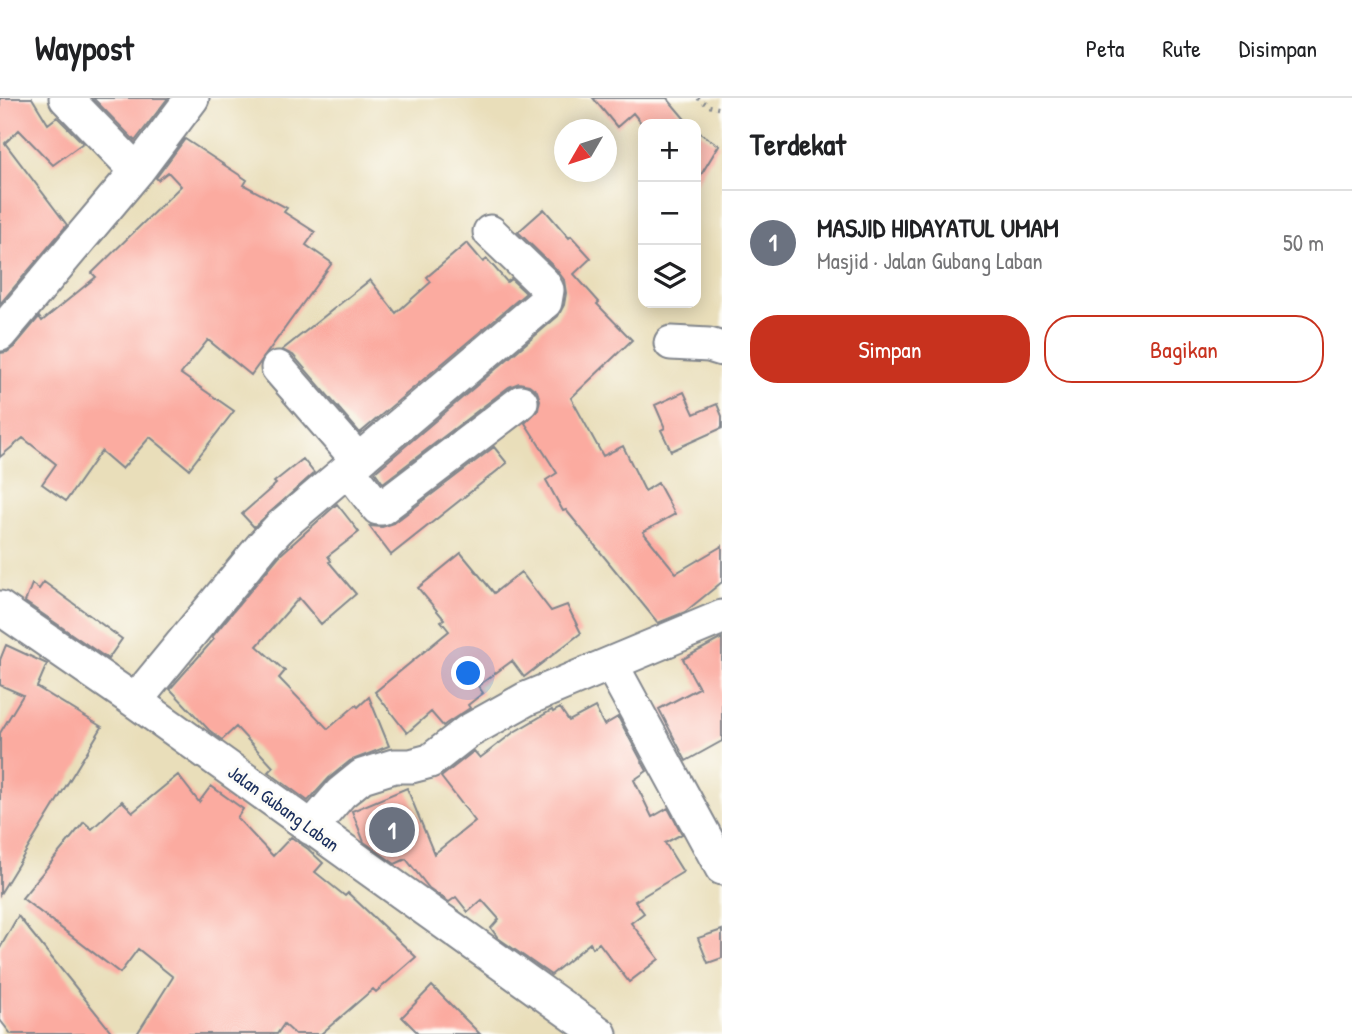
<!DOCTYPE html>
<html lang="id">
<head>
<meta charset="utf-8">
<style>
	body { margin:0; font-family:"Patrick Hand",sans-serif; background:#f6f6f6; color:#202124 }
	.controls { position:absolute; right:21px; top:21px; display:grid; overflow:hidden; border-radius:14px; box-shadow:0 4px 18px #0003 }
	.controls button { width:63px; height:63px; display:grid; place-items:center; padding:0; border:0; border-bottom:2px solid #e0e0e0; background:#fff; color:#202124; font:35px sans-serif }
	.compass { position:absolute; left:554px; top:21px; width:63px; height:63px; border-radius:50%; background:#fff; box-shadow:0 4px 18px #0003; rotate:231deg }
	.you { position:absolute; left:469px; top:576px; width:24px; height:24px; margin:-18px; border:5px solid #fff; border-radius:50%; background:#1a73e8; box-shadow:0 0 0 10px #1a73e833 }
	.badge { display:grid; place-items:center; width:46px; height:46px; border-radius:50%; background:#c8321e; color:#fff; font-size:23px; font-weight:700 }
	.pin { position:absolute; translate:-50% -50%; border:4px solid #fff; box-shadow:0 2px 7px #0006 }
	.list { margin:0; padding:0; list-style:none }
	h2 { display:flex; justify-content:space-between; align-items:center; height:91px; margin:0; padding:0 28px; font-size:30px }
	h2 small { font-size:23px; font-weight:400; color:#757577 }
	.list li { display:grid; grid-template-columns:46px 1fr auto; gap:21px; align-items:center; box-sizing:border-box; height:105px; padding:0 28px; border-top:2px solid #e0e0e0 }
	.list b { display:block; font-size:26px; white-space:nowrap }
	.list p { margin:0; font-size:23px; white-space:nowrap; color:#757577 }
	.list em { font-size:23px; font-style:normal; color:#757577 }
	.actions { display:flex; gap:14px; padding:21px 28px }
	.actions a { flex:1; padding:16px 0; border:2px solid #c8321e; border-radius:28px; text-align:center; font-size:24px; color:#c8321e }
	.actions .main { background:#c8321e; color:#fff }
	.icon { flex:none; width:38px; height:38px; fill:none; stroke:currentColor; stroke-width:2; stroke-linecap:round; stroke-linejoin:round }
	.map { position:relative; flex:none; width:722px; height:936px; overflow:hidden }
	header { display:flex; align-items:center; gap:42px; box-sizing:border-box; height:98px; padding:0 35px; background:#fff; border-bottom:2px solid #e0e0e0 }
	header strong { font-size:33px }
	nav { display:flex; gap:38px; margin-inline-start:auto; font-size:24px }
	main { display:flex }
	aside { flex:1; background:#fff }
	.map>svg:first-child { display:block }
</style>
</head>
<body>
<header>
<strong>Waypost</strong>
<nav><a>Peta</a><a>Rute</a><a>Disimpan</a></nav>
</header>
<main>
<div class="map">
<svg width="722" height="936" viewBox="0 0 722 936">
	<rect width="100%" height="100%" fill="#fdfcf7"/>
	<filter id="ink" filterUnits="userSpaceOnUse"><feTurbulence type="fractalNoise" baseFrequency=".0143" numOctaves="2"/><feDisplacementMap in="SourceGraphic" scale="14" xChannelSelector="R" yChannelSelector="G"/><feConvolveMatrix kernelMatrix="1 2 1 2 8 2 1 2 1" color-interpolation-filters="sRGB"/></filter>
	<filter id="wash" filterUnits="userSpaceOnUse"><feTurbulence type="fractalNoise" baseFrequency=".00686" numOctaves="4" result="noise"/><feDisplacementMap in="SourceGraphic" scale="28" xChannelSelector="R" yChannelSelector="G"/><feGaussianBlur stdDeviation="1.57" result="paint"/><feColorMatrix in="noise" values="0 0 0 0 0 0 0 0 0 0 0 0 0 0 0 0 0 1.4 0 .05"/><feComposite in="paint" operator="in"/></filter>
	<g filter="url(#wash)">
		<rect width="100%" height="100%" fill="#e9deba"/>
		<g id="blocks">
			<path fill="#fbaba0" d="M0,0H32L48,26L57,19L83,45L53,67L19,32L5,45L67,127L0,206Z
				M93,0H168L135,43Z
				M593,0H667L689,26H642L633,15L617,29Z
				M696,33L719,47L696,85Z
				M185,41L247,82L244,87L287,110L284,114L315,134L306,147L332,165L251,277L208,242L181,276L234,313L189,371L150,339L122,371L101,353L66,403L42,386L56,366L23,340L0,359V255L7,254L14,249L39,219L42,223L96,179L92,175L181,88L168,74L158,82L156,80Z
				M544,111L569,140L571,138L591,160L574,176L599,204L597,206L632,242L571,300L603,358L623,348L645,393L658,385L675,416L643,434L676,475L722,448V484L685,514L658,525L566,412L563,413L546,382L557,375L525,325L538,312L540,302L537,293L529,287L519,285L509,289L383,385L375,374L558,218L564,207L566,195L564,182L556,171L518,134Z
				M467,145L483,164L487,161L507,184L511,181L526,195L360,335L293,257L282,252L370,182L396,215L431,184L427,179Z
				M684,294L694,316L717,306L722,318V330L671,353L661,332L665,330L655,307Z
				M494,349L507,365L391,457L369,428L382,429L394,425Z
				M303,361L314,375L254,429L242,416L276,386L274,384Z
				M337,406L359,434L328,458L331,463L329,464L356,496L321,526L299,500L257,548L285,573L279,580L328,631L356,607L358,609L369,599L389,648L350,663L329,680L308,703L268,674L273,669L236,629L222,642L209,632L170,591L214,541L212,539L279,458Z
				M461,455L494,495L521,474L551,513L567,507L581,535L524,579L512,563L478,588L483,595L468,607L470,610L447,625L443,628L431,614L407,635L375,594L449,533L441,523L444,521L418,490Z
				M44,484L122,541L108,561L25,504L32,486L39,491Z
				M722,540V643L686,663L659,611L699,590L683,561Z
				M6,547L47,566L37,589L102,629L0,796V635L23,597L0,587V562Z
				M595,609L604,627L618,619L647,673L634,682L652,719L668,710L682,736L665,745L683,774L635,803L644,815L631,825L659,861L629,884L599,845L593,850L590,845L551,877L498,840L491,830L499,821L482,802L468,814L456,799L449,804L429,790L406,761L395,766L364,744L352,713L407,690L434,756L475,723L441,679L474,653L480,660L514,634L552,612L553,614L560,610L569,623Z
				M178,677L199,704L211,688L243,711L237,720L273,758L291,739L308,751L323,765L315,774L345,798L348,795L416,859L376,894L373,891L321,936H295L284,926L277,936H137L173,879L138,851L120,875L22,800L84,724L92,731L122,703L133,714Z
				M18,818L73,886L113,936H11L0,922V850Z
				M722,832V860L708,865L698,840Z
				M432,888L480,936H419L402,919Z"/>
		</g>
	</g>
	<g filter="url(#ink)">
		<use href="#blocks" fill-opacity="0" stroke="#82868c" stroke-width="2"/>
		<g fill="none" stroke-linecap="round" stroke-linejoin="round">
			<defs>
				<path id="minor" d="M66,0L137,73
					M0,236L137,73L192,0
					M671,245L709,247L722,251
					M278,270L358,362
					M348,371L378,410H382L521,304
					M0,510L135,603L600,936
					M611,566L722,770
					M135,603L264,446L281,428L545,204L547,192L543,185L490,134
					M311,730L341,695L362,678L394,668H411L430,663L467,634L526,601L722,519"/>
			</defs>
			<use href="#minor" stroke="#82868c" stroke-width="37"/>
			<path stroke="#82868c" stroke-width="4.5" stroke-dasharray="2 5" stroke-linecap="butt" d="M698,0L709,8L722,11"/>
			<use href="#minor" stroke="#fff" stroke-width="33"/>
		</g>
	</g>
	<g text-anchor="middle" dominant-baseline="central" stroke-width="6" stroke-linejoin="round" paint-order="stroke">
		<g font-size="19" fill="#1b2f5e" stroke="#fdfcf7">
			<text transform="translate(284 710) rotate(36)">Jalan Gubang Laban</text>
		</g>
	</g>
</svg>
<div class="controls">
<button>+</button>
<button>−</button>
<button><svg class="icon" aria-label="layers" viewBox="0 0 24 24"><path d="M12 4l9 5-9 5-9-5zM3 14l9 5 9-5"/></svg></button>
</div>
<svg class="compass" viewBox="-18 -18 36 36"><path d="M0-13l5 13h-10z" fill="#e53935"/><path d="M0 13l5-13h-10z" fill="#757577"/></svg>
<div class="you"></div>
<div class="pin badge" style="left:392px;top:732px;background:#6b7280">1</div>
</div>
<aside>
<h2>Terdekat<small></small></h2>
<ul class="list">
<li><span class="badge" style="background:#6b7280">1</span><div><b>MASJID HIDAYATUL UMAM</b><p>Masjid · Jalan Gubang Laban</p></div><em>50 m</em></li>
</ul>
<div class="actions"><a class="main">Simpan</a><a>Bagikan</a></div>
</aside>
</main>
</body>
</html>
